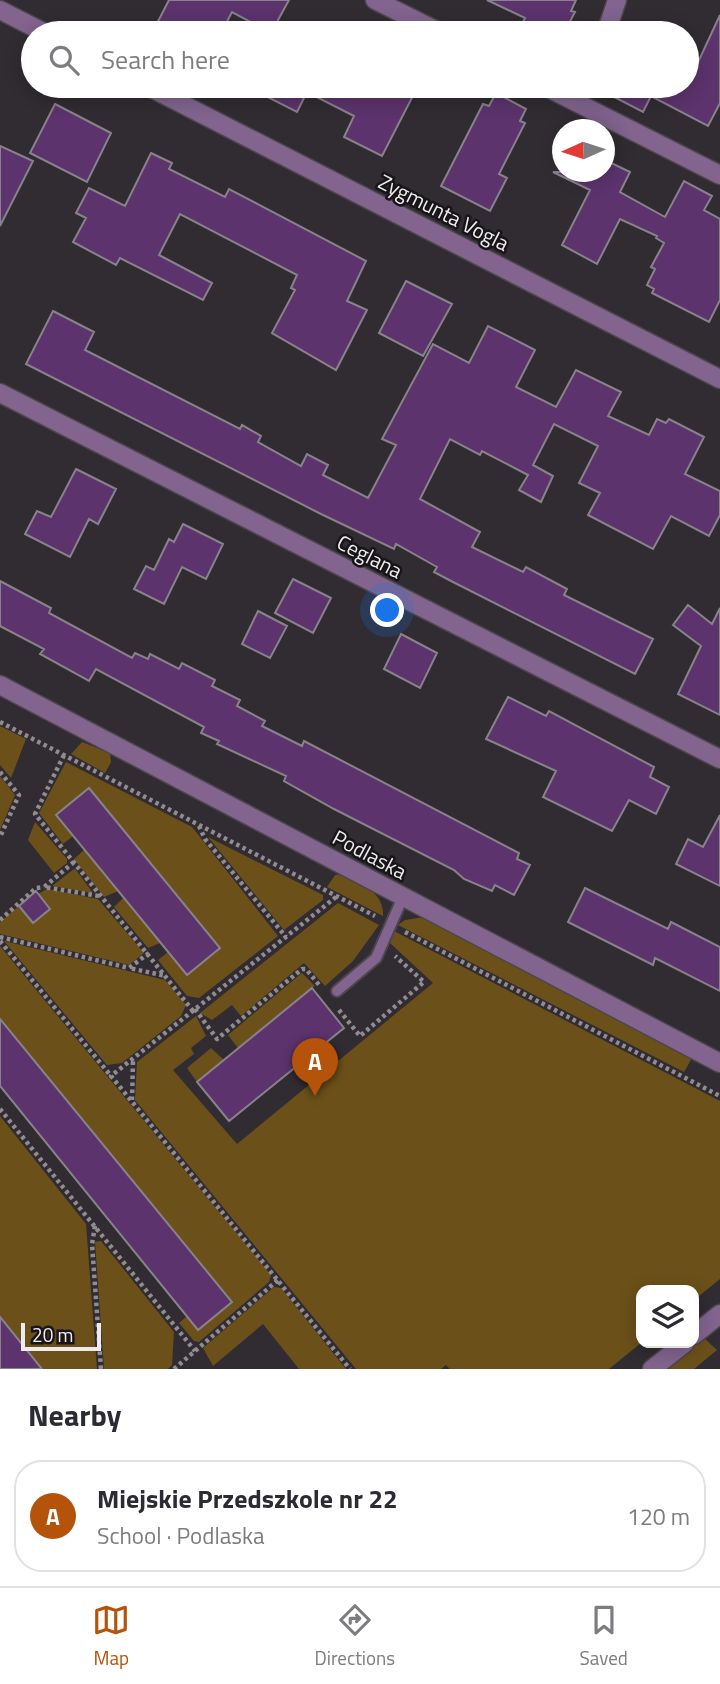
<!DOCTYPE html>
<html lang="en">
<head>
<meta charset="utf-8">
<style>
	body { margin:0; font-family:"Titillium Web",sans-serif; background:#f7f7f7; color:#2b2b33 }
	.controls { position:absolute; right:21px; bottom:21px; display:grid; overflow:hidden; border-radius:14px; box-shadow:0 4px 18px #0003 }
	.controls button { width:63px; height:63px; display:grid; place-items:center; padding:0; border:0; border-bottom:2px solid #e1e1e2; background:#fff; color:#2b2b33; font:35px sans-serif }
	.compass { position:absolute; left:552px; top:119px; width:63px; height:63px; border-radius:50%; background:#fff; box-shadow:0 4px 18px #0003; rotate:267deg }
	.scale { position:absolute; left:21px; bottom:18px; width:80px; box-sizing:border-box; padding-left:7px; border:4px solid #eeebef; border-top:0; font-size:19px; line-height:24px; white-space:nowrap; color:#eeebef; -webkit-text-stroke:5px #171518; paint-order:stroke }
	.you { position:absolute; left:388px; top:611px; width:24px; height:24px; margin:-18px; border:5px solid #fff; border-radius:50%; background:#1a73e8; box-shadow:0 0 0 10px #1a73e833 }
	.badge { display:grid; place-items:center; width:46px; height:46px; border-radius:50%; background:#b45309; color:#fff; font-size:23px; font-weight:700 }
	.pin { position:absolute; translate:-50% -58px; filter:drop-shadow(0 2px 4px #0008) }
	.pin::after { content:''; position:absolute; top:37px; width:24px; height:21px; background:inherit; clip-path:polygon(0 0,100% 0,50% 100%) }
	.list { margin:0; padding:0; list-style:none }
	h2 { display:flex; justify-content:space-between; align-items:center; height:91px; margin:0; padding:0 28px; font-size:30px }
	h2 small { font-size:23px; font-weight:400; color:#7c7c81 }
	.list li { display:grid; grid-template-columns:46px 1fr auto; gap:21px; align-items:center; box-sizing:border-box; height:112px; margin:0 14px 14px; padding:0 14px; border:2px solid #e1e1e2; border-radius:28px }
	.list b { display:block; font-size:26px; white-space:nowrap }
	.list p { margin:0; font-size:23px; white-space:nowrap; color:#7c7c81 }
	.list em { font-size:23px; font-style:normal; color:#7c7c81 }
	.icon { flex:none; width:38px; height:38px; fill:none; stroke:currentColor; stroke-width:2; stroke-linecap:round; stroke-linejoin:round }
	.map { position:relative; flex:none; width:720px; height:1369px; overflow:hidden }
	.search { position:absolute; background:#fff; box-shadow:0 4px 18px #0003; left:21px; right:21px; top:21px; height:77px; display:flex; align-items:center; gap:18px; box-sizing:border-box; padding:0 24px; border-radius:38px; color:#7c7c81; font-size:26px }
	.sheet { height:217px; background:#fff }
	nav { display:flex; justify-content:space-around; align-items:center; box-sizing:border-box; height:98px; border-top:2px solid #e1e1e2; background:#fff; font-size:19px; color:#7c7c81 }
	nav a { display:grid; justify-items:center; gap:4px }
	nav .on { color:#b45309 }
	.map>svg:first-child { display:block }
</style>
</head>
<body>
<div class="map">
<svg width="720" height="1369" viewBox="0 0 720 1369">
	<rect width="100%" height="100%" fill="#302c32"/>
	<path fill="#6b5019" d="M0,726L26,739L11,778L0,765Z
		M82,742L110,753L111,762L105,773L71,754Z
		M66,762L192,827L278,936L199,998L187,996L158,960L168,952L187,974L219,947L89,788L56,815L73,836L63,844L39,813Z
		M0,776L15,795L0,830Z
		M35,822L67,859V863L54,873L28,840Z
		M208,837L323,895V900L284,930Z
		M84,850L118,891L104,897L74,859Z
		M74,869L76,870L93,893L52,886Z
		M343,874C360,884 385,892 383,916L327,887L335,875Z
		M47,889L98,899L144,953L129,965L0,934V922L19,906L33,923L50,909L38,894Z
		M123,898L160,943L148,948L114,907Z
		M338,903L379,925L353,961L325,986L304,963L241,1016L232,1005L212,1020L200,1013Z
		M424,917L692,1058L684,1072L398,925L405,920Z
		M394,931L720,1101V1279L694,1300V1290H641V1343L609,1369H450L446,1365L441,1369H356L135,1100L137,1062L196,1016L206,1036L191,1048L194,1054L173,1070L237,1144L433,983L390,943Z
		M4,941L165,980L186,1005L181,1016L122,1063L107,1065Z
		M0,946L271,1275L269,1282L199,1342L194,1341L179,1323L187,1316L199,1329L232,1302L0,1019Z
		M302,973L315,986L238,1048L228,1035Z
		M211,1048L224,1060L197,1082L187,1068Z
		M0,1116L86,1224L97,1369H42L0,1317Z
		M101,1241L174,1332L172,1365L168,1369H104L95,1242Z
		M274,1287L281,1288L346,1369H299L263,1324L213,1366L203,1348Z
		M703,1337L717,1350L694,1369H666Z"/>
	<path fill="#5c336d" stroke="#88838a" stroke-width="2" d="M169,0H289L271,33L232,12L221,33H152Z
		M487,0H576L571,11L575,12L564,33H518L525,18Z
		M720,15V103L708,126L651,96L643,112L593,86H687Z
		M246,86H418L382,156L344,137L354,116L307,92L297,112Z
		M496,93L526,109L520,121L525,123L499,174L507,178L490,211L441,186L483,104L489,106Z
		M55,104L111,133L87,182L30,153Z
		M0,146L33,161L0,226Z
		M151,153L172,163L169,169L225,197L229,189L366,261L347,301L367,310L336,370L272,333L295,290L291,288L297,275L180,214L159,255L212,283L203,300L120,258L116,265L73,242L86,218L76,213L89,188L125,206Z
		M605,160L630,172L620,192L665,217L684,181L712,196L704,210L720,219V300L709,322L652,293L654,289L647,285L655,269L651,267L664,243L656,238L657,236L620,219L597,264L562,245L590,190L553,172H605Z
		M406,281L452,304L423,356L379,333Z
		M53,311L94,332L85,350L240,429L242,425L261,436L258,442L301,466L307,454L328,465L323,475L368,498L396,445L382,439L433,344L469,363L488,326L535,350L516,387L556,407L576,370L621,392L608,416L649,435L657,419L666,423L669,419L704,437L685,474L720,491V515L709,536L671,516L653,549L588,515L600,493L579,483L598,446L554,424L533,465L553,476L541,502L519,490L528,475L482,451L480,455L450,439L420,499L480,532L472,547L523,572L526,567L567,589L564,595L653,639L635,674L453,582L434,572L437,567L396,544L394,549L321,514L26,364Z
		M76,469L116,489L98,524L89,519L70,557L25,534L37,511L51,517Z
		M183,524L223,544L206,579L182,567L164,604L134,589L146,566L154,570L169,539L174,542Z
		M293,579L331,598L313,633L275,613Z
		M0,581L51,608L49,613L132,658L135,653L148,659L150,654L179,669L182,663L215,680L212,686L240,700L237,706L265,721L262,726L302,746L304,741L519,853L517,859L530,865L514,895L495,885L492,891L464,879L454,870L334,809L284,781L286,776L217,744L219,741L201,733L204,727L96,669L89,681L40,654L44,649L0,626Z
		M688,605L712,624L720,608V715L678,694L701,646L673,625Z
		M258,611L287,626L270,658L242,644Z
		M401,634L437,653L420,688L384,669Z
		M508,697L546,716L549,711L654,767L650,777L669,787L656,814L629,800L612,831L543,797L556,771L486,739Z
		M89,788L220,948L187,975L56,815Z
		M720,815V886L676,864L688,839L703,847Z
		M585,888L668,929L671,922L720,947V991L655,958L653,965L568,922Z
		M36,891L50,909L33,923L19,906Z
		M312,988L344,1028L229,1121L197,1082Z
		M0,1019L232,1302L198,1330L0,1086Z
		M0,1317L42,1369H0Z"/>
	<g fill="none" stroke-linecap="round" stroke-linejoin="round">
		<defs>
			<path id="lane" d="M337,991L376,958L403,897"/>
			<path id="street" d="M375,0L441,33
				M0,10L45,33
				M606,33L617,0
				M147,86L720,379
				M544,86L720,175
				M0,393L720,759
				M0,685L720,1063
				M694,1335L720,1314
				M652,1369L685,1343"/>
		</defs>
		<use href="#lane" stroke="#4b474c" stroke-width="14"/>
		<use href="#street" stroke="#4b474c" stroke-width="21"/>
		<path stroke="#908c91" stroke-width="4.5" stroke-dasharray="3.5 3.5" stroke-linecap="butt" d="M0,722L375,916
			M64,755L35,814L193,1011
			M0,772L19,795L0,837
			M199,826L205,839L286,937
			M74,862L44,887L99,896
			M336,897L111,1076L350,1369
			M0,920L36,888L44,887
			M405,932L720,1096
			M0,937L129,968
			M0,941L111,1076
			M149,953L129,968L166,976
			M195,1009L217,1039L302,969H306L320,986
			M339,1010L360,1036L424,982L395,956
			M132,1100L133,1060
			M0,1109L195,1351
			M95,1226L92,1244L101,1369
			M174,1369L278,1280"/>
		<use href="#lane" stroke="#82648f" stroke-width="10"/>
		<use href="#street" stroke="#82648f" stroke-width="18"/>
	</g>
	<g text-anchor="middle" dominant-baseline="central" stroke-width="5" stroke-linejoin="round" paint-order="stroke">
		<g font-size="21" fill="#eeebef" stroke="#171518">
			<text transform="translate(444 212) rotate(27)">Zygmunta Vogla</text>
			<text transform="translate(370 556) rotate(27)">Ceglana</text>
			<text transform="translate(370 854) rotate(28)">Podlaska</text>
		</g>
	</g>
</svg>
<div class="controls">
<button><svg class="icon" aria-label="layers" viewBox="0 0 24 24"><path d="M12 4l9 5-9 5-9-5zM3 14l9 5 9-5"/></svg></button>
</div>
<svg class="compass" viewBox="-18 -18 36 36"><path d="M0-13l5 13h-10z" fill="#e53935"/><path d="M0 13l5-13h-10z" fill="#7c7c81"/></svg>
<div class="scale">20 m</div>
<div class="you"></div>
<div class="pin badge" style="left:315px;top:1096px">A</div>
<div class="search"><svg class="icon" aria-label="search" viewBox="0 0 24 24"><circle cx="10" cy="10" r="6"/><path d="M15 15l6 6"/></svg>Search here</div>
</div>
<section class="sheet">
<h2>Nearby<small></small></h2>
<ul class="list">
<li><span class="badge">A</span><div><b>Miejskie Przedszkole nr 22</b><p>School · Podlaska</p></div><em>120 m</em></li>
</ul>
</section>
<nav>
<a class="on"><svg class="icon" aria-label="map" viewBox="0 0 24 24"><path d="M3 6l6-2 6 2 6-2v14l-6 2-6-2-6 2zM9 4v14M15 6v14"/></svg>Map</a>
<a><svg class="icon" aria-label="directions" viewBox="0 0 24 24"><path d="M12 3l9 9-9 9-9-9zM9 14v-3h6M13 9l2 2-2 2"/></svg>Directions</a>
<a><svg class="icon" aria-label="saved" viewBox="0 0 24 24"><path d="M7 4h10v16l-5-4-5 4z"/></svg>Saved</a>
</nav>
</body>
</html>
